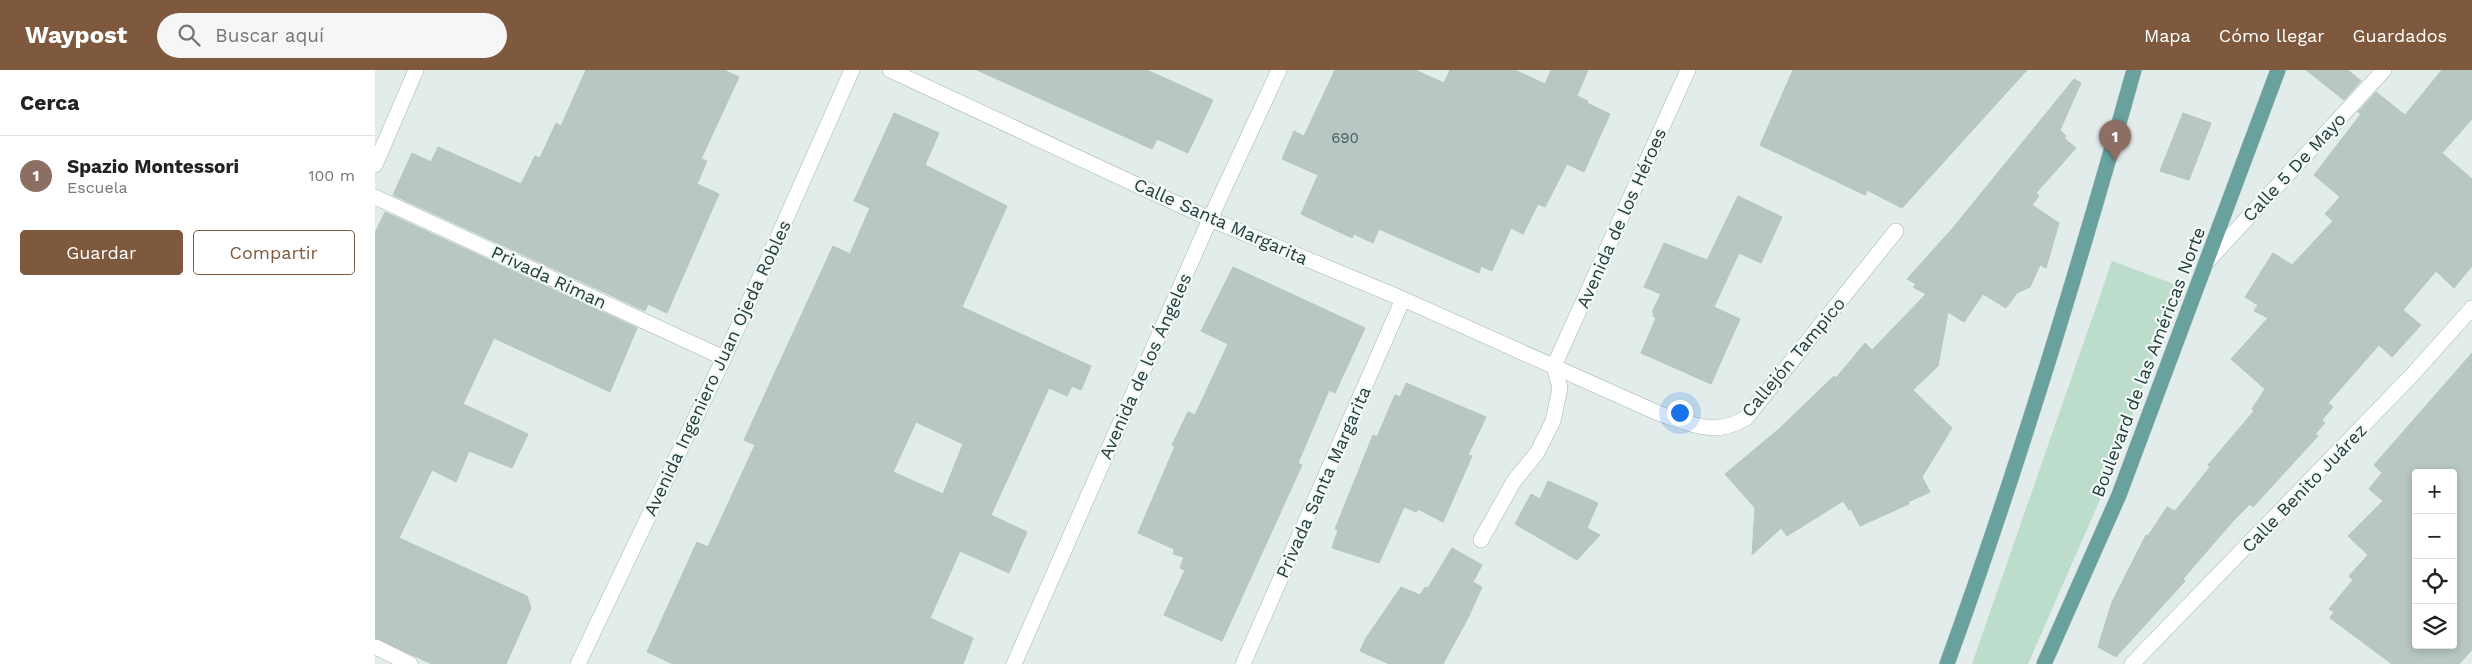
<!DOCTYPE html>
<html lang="es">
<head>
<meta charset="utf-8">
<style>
	body { margin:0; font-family:"Work Sans",sans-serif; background:#f6f6f6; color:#222 }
	.controls { position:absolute; right:15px; bottom:15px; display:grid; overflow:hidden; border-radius:5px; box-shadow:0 2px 8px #0003 }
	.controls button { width:45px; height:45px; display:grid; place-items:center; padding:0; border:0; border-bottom:1px solid #e0e0e0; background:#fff; color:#222; font:25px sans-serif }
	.you { position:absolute; left:1304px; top:342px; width:18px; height:18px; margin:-12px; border:4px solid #fff; border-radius:50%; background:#1a73e8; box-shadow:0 0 0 8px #1a73e833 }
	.badge { display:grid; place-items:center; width:32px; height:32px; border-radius:50%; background:#7e593d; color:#fff; font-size:16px; font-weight:700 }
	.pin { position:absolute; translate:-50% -41px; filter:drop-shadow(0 1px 2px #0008) }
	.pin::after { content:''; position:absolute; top:26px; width:18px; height:15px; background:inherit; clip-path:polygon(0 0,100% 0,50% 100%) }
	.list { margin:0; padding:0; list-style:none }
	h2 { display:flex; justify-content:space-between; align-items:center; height:65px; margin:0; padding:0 20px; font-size:21px }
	h2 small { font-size:16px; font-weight:400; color:#767676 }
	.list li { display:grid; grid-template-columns:32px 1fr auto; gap:15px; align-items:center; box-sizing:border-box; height:80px; padding:0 20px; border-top:1px solid #e0e0e0 }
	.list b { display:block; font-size:19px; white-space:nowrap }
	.list p { margin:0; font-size:16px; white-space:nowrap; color:#767676 }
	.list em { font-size:16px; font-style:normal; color:#767676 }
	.actions { display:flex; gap:10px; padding:15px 20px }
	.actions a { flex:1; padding:11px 0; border:1px solid #7e593d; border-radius:5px; text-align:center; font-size:18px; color:#7e593d }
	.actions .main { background:#7e593d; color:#fff }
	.icon { flex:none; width:28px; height:28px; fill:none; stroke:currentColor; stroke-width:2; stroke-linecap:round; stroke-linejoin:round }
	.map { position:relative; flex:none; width:2097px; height:594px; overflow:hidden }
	header { display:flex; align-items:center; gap:30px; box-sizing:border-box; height:70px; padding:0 25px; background:#7e593d; color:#fff }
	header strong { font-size:24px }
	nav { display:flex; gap:28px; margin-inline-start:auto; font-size:18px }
	.search { width:350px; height:45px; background:#f6f6f6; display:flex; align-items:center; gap:12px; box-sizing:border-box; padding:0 18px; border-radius:28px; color:#767676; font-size:19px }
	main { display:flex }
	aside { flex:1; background:#fff }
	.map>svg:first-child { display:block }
</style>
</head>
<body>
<header>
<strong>Waypost</strong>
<div class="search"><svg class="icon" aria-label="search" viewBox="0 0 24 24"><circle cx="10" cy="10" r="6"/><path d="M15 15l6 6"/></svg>Buscar aquí</div>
<nav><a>Mapa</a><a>Cómo llegar</a><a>Guardados</a></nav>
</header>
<main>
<aside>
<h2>Cerca<small></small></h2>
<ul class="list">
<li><span class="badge" style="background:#8d6e63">1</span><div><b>Spazio Montessori</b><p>Escuela</p></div><em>100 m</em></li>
</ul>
<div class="actions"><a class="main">Guardar</a><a>Compartir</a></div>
</aside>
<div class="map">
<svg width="2097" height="594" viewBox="0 0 2097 594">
	<rect width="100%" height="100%" fill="#e2ecea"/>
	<path fill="#bcddcb" d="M1737,191L1804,216L1734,409L1653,594H1597Z"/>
	<path fill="#b8c7c3" stroke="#b5c6c2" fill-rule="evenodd" d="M211,0H349L364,7L326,89L332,91L322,114L344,124L292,243L273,234L270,241L18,125L37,83L56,92L63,77L146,114L160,86L165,88L181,53L186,56Z
		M602,0H772L838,30L813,83L782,69L777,79Z
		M960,0H1040L1069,13L1075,0H1140L1170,14L1176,0H1213L1202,26L1213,31L1212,33L1235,44L1209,102L1192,94L1170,137L1163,134L1148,164L1136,158L1117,201L1106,196L1104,203L1004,159L998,173L979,164L977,168L926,144L943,105L907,89L919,61L929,66Z
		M1418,0H1652L1527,138L1492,120L1490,125L1385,75Z
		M1931,0H1973L1986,11L1969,30Z
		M2067,0H2097V49L2067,83L2097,109V196L2079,218L2061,201L2028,240L2046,255L2017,287L2004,275L1953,333L1958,337L1947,350L1950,353L1940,364L1943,366L1878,437L1875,434L1858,451L1808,509L1810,511L1741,587L1723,577L1737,532L1771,465L1773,466L1792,437L1800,441L1835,397L1833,395L1879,341L1877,339L1890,319L1856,289L1893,248L1879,241L1883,235L1870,227L1898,183L1917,195L1958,151L1950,144L1965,127L1939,105L1986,44L1983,42L2001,22L2030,45Z
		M1699,9L1706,13L1685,60L1691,66L1689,68L1701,78L1661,123L1664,126L1657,135L1684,153L1671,198L1665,195L1655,217L1642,223L1631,238L1608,224L1589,252L1573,242L1563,296L1538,320L1577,358L1547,407L1555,422L1533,432L1534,434L1485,456L1476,439L1474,440L1468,431L1412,466L1406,458L1377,485L1380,438L1350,404L1404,359L1459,306L1461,308L1490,273L1497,280L1551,224L1538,217L1541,214L1532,209L1577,159Z
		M519,43L564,63L550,95L632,136L587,237L716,296L706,320L697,316L692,326L674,318L616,445L652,462L634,503L585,481L555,548L598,568L588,594H298L272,582L322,472L333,477L380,375L369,370L458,176L475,184L495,138L479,131ZM541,352L588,374L568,424L518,402Z
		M1808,43L1836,53L1814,110L1785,101Z
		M1363,126L1407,147L1386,193L1364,183L1339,237L1365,249L1336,314L1266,283L1281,248L1278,246L1279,243L1277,242L1286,224L1269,217L1289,173L1332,190Z
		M10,142L262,258L235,322L119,268L88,334L153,364L137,398L94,381L81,412L57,400L24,468L152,526L156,538L131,594H57L0,568V163Z
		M858,197L990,258L960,323L954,320L923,393L927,395L847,571L789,545L810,500L805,498L809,487L798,484L799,479L763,463L800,376L797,375L813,342L820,345L853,274L826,261Z
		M2097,283V580L2084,594H2017L1955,548L1959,542L1954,539L1978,510L1974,506L1993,485L1973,466L2008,431L1994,419L2007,403L1999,395ZM2041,403H2078V575H2041Z
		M1031,313L1111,347L1093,385L1097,386L1068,452L1043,439L1041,442L1029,437L1004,493L957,478L963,460L960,459L998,365L1002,367L1020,325L1025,327Z
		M1173,411L1223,433L1212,458L1225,465L1202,490L1140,454L1156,424L1165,429Z
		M1077,478L1107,495L1098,512L1107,517L1093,548L1068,594H1014L985,581L991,568L1026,517L1045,525L1050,517L1053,518Z"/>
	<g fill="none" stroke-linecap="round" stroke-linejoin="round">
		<defs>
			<path id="service" d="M1106,470L1139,411L1162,383L1178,351L1185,318L1179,296
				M1,577L35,594"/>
			<path id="minor" d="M515,0L835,149L1028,229L1283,343C1315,354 1340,367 1371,348L1521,161
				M0,95L41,0
				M0,127L349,288
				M1831,193L2009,0
				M1179,296L1313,0
				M639,594L835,149L904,0
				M868,594L1028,229
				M1757,594L2038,304L2097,238"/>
			<path id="secondary" d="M203,594L349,288L477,0"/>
			<path id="primary" d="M1572,594C1643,399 1703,200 1759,0
				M1669,594L1744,425L1903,0"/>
		</defs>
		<use href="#service" stroke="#a5b4b2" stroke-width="16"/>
		<use href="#minor" stroke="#a5b4b2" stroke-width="16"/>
		<use href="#secondary" stroke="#a1b8b4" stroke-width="16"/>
		<use href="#primary" stroke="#c1c9c8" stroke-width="16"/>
		<use href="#service" stroke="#fff" stroke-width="15"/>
		<use href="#minor" stroke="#fff" stroke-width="15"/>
		<use href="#secondary" stroke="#fff" stroke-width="15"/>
		<use href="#primary" stroke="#68a19d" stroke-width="15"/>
	</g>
	<g text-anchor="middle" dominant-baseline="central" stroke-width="4.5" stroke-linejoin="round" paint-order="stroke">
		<g font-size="15" fill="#48605d">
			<text x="970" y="68">690</text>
		</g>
		<g font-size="18" fill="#223d3b" stroke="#f3f9f7">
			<text transform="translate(1919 97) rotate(-47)">Calle 5 De Mayo</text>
			<text transform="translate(1246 148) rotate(-66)">Avenida de los Héroes</text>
			<text transform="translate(846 151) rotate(24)">Calle Santa Margarita</text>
			<text transform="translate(174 207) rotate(25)">Privada Riman</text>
			<text transform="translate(1418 287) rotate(-50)">Callejón Tampico</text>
			<text transform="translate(1773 292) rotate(-69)">Boulevard de las Américas Norte</text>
			<text transform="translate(770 296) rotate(-66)">Avenida de los Ángeles</text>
			<text transform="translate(342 298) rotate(-65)">Avenida Ingeniero Juan Ojeda Robles</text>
			<text transform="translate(948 412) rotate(-66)">Privada Santa Margarita</text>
			<text transform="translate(1929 418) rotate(-46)">Calle Benito Juárez</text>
		</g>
	</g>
</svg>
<div class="controls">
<button>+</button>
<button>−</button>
<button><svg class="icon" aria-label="locate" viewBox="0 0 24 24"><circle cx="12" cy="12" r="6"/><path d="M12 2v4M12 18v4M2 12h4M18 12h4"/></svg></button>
<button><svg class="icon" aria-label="layers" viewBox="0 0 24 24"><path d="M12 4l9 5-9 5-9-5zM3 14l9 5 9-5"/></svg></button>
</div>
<div class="you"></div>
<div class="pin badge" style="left:1740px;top:91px;background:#8d6e63">1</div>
</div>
</main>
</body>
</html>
